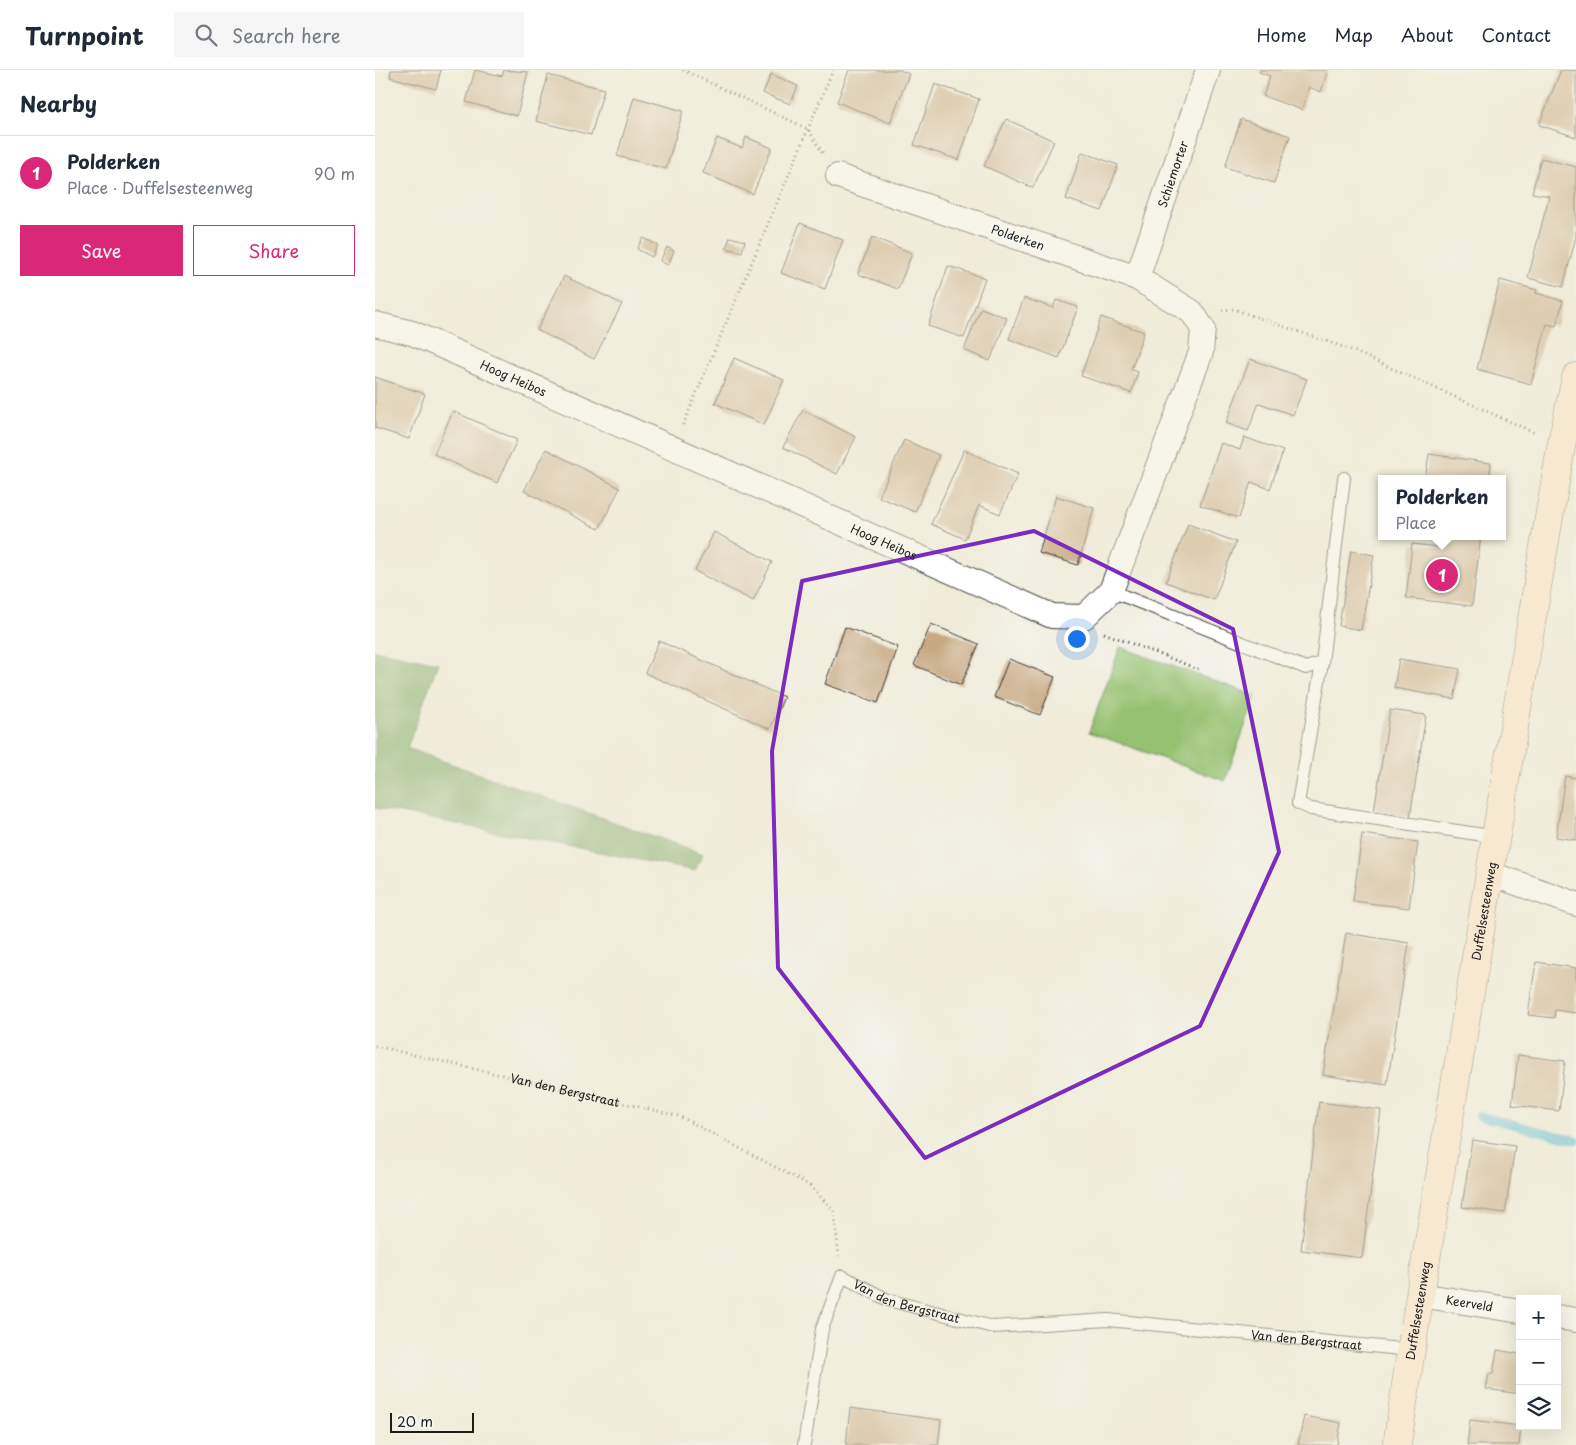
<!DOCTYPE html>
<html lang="en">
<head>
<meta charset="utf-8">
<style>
	body { margin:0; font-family:"Playpen Sans",sans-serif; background:#f6f6f7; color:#1f2937 }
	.controls { position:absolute; right:15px; bottom:15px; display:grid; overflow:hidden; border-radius:0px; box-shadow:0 5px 20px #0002 }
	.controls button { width:45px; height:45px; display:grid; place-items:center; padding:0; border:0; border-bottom:1px solid #e0e1e3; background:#fff; color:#1f2937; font:25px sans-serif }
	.scale { position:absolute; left:15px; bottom:12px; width:84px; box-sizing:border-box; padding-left:5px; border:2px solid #1c1c1c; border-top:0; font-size:14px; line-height:18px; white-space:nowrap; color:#1c1c1c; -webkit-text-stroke:4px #f6f6f2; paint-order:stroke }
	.you { position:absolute; left:701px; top:568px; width:18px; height:18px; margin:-12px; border:4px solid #fff; border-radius:50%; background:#1a73e8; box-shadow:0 0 0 8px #1a73e833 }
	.badge { display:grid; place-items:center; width:32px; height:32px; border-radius:50%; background:#db2777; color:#fff; font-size:16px; font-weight:700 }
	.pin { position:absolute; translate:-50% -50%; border:2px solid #fff; box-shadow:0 1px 5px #0006 }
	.popup { position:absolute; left:1003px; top:405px; width:128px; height:65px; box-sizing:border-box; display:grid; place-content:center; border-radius:0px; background:#fff; filter:drop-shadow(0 1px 4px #0005); font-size:16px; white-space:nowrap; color:#747a83 }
	.popup b { font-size:19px; color:#1f2937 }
	.popup::after { content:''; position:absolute; left:50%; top:100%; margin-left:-10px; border:10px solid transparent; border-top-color:#fff }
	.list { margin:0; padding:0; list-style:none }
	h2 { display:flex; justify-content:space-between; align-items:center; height:65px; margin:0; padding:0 20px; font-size:21px }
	h2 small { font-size:16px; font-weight:400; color:#747a83 }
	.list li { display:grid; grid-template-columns:32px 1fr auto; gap:15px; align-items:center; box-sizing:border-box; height:75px; padding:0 20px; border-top:1px solid #e0e1e3 }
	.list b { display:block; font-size:19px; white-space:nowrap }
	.list p { margin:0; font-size:16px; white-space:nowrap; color:#747a83 }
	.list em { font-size:16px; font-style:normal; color:#747a83 }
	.actions { display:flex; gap:10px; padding:15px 20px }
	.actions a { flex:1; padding:11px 0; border:1px solid #db2777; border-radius:0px; text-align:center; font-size:18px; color:#db2777 }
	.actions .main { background:#db2777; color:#fff }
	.icon { flex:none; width:28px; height:28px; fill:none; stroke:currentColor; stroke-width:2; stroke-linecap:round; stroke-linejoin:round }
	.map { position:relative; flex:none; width:1201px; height:1375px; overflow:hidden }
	header { display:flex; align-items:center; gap:30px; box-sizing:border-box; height:70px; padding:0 25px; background:#fff; border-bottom:1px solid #e0e1e3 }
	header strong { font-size:24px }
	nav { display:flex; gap:28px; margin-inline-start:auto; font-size:18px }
	.search { width:350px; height:45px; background:#f6f6f7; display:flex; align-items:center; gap:12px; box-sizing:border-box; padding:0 18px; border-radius:0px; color:#747a83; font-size:19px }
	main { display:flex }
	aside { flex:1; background:#fff }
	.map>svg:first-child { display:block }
</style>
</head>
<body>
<header>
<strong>Turnpoint</strong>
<div class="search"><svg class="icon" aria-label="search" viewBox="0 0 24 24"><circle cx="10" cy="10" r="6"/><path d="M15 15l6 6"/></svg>Search here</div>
<nav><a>Home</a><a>Map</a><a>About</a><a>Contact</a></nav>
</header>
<main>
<aside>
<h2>Nearby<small></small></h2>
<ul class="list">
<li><span class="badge">1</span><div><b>Polderken</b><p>Place · Duffelsesteenweg</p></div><em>90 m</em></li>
</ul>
<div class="actions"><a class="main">Save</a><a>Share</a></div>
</aside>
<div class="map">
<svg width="1201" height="1375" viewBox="0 0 1201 1375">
	<rect width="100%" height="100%" fill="#f6f6f2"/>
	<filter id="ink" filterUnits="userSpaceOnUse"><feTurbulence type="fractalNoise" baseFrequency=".02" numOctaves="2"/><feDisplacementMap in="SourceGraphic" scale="10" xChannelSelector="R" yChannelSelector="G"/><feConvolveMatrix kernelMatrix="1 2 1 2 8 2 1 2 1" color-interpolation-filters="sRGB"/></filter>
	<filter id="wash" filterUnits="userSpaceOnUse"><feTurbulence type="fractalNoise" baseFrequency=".0096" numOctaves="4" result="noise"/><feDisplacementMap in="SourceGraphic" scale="20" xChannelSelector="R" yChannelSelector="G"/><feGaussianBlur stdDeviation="1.12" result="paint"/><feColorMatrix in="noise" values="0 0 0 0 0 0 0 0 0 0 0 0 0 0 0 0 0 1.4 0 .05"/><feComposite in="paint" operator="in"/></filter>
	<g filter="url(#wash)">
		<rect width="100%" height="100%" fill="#f0ecd9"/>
		<path fill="#95c16f" stroke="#586e46" d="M745,577L881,626L850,711L714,662Z"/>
		<path fill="#78a762" stroke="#4a623f" d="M0,580L63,593L32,678L328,784L320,801L0,738Z"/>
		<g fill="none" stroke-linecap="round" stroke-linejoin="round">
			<path stroke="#5abad8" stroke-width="9" d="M1104,1046L1201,1070"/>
		</g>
		<g id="blocks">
			<path fill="#c7a982" d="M16,0H66L61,19L15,7Z
				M100,0L127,6L129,0L153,2L142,46L91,32Z
				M474,0H525L534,4L515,53L462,32Z
				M885,0H953L946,22L934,17L927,40L888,26L895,6L884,2Z
				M1186,0H1201V67L1164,55Z
				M396,4L423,16L415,34L388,23Z
				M173,5L229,19L216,65L161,51Z
				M560,14L604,29L584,90L539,75Z
				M259,27L308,41L291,99L242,86Z
				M631,49L679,71L658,118L609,96Z
				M866,49L915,66L899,113L850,97Z
				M371,67L397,78L378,124L328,103L342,68L367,78Z
				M707,82L743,95L727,141L691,129Z
				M1166,88L1201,97V167L1188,217L1153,208L1174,126L1157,123Z
				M425,153L468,170L450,219L406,203Z
				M355,167L370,171L367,182L351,178Z
				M497,167L537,183L523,219L483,204Z
				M268,168L283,175L277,187L262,179Z
				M292,177L299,181L293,195L285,191Z
				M573,196L610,208L589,268L553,256Z
				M189,206L247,234L219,289L162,260Z
				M1125,210L1162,220L1161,223L1188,231L1181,256L1172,254L1156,314L1102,299Z
				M649,228L678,238L681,230L703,237L684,288L634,269Z
				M606,238L632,248L615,291L589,280Z
				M726,247L769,262L756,300L763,302L756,323L706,306Z
				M359,288L409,310L389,355L340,333Z
				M875,289L932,309L918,345L884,333L873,361L851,353Z
				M0,307L50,324L34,369L0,358Z
				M428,340L481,367L462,404L408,377Z
				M78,341L142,370L122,413L59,384Z
				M869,367L908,381L895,419L876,412L864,448L825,435L846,373L865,380Z
				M529,370L564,385L540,442L504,427Z
				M171,379L245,418L224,459L149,421Z
				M589,380L643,404L625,444L604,435L590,469L556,454Z
				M1054,384L1116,393L1114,409H1050Z
				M681,426L719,438L703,495L664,483Z
				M813,454L861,472L839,530L791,512Z
				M339,462L397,492L378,531L320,501Z
				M1065,466H1106L1097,536L1031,528L1037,474L1064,477Z
				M976,481L999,485L986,560L964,556Z
				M556,554L604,574L586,615L539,595Z
				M470,557L523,577L503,633L450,614Z
				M284,571L409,627L395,659L270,603Z
				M634,589L680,607L665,645L619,627Z
				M1024,589L1085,599L1079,629L1019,618Z
				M1015,640L1051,645L1035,747L999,741Z
				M1190,706L1201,708V770L1181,767Z
				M987,764L1043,772L1034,838L978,831Z
				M971,863L1034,873L1012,1015L948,1005Z
				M1161,892L1201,898V943L1180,940L1179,948L1153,945Z
				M1143,985L1190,991L1184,1041L1137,1035Z
				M944,1032L1006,1040L987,1188L926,1180Z
				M1097,1070L1140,1076L1130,1143L1087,1137Z
				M1122,1280L1145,1284V1324L1111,1319L1114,1304H1118Z
				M475,1338L566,1350L563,1375H471Z
				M929,1346L966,1353L962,1375H923Z
				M1095,1350L1146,1356L1144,1375H1092Z"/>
		</g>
	</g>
	<g filter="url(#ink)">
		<use href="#blocks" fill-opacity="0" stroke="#3c3b38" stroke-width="1"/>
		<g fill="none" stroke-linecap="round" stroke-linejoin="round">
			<defs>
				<g id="lane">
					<path d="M736,521L931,598L947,593L969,408"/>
					<path d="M947,593L923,733L936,739L1122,767"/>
					<path id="s2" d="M429,1375L447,1259L467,1206L513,1230L618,1257L733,1250L1036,1280"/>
				</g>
				<g id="street">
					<path id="s3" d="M762,208L833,0"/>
					<path id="s4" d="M0,254L37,263L677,546L709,547L736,521L826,282L828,259L817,242L762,208L463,106"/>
					<path d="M1116,804L1201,834"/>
					<path id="s5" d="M1045,1225L1145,1241"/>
					<path d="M1182,1247L1201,1250"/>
				</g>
				<g id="secondary">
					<path id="s6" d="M1022,1375L1036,1280L1165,500L1187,372L1201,307"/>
				</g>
			</defs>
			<use href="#lane" stroke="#3c3b38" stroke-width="14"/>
			<use href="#street" stroke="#3c3b38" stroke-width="26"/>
			<use href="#secondary" stroke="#3c3b38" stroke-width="29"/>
			<g stroke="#3c3b38" stroke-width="3" stroke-dasharray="1 4" stroke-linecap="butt">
				<path d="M308,0L433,59L449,85"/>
				<path d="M847,240L858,239L974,279L1160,363"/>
				<path d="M308,355L458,0"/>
				<path d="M729,563L823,599"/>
				<path id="s1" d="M0,976L304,1046L434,1115L459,1141L464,1186"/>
			</g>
			<use href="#lane" stroke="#fff" stroke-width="12"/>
			<use href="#street" stroke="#fff" stroke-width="24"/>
			<use href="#secondary" stroke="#ffe4c6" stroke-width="28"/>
		</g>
	</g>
	<path d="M0 0H1201V1375H0ZM659,461L858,559L904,782L825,956L550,1088L403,898L397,681L427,511Z" fill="#f0ecd9" fill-opacity=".55" fill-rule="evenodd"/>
	<path fill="none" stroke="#7b2cbf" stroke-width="4" stroke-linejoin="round" d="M659,461L858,559L904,782L825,956L550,1088L403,898L397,681L427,511Z"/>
	<g text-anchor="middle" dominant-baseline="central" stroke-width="5" stroke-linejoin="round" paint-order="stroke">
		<g font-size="12" fill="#1c1c1c" stroke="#f6f6f2">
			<text stroke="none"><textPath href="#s3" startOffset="110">Schiemorter</textPath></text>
			<text transform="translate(643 167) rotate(19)">Polderken</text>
			<text stroke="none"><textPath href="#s4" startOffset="149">Hoog Heibos</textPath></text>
			<text stroke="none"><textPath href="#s4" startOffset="554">Hoog Heibos</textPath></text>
			<text stroke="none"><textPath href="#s6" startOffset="541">Duffelsesteenweg</textPath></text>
			<text stroke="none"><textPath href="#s1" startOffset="195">Van den Bergstraat</textPath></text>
			<text stroke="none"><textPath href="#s2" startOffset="244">Van den Bergstraat</textPath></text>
			<text stroke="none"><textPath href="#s5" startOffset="50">Keerveld</textPath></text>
			<text stroke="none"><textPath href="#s6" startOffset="136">Duffelsesteenweg</textPath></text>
			<text stroke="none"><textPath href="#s2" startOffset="649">Van den Bergstraat</textPath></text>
		</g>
	</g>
</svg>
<div class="controls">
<button>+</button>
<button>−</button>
<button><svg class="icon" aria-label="layers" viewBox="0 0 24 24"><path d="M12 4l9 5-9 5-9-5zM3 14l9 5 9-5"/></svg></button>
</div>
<div class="scale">20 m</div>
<div class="you"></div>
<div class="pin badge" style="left:1067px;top:505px">1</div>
<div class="popup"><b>Polderken</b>Place</div>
</div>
</main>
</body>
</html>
